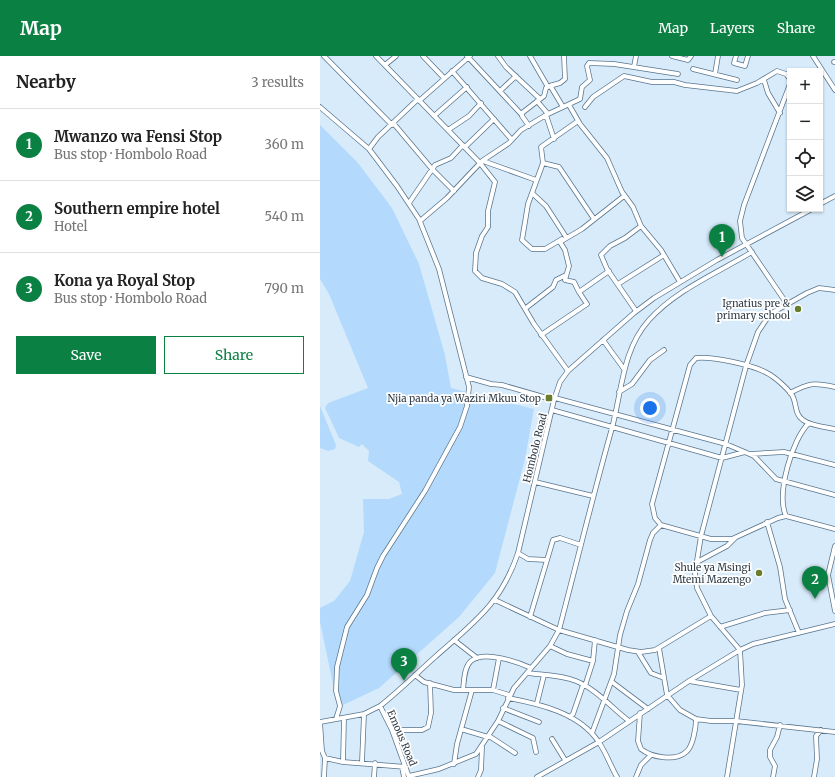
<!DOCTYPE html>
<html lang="en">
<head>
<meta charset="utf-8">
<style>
	body { margin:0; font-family:Merriweather,serif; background:#f6f6f6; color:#222 }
	.controls { position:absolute; right:12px; top:12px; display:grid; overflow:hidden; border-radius:0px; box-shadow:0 1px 3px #0004 }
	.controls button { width:36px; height:36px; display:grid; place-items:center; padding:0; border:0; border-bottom:1px solid #e0e0e0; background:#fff; color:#222; font:20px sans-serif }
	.you { position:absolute; left:330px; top:352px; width:14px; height:14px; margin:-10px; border:3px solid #fff; border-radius:50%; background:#1a73e8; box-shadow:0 0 0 6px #1a73e833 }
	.badge { display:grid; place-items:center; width:26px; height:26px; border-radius:50%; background:#0b8043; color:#fff; font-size:13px; font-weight:700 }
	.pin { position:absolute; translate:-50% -33px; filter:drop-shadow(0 1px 2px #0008) }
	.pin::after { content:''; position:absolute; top:21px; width:14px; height:12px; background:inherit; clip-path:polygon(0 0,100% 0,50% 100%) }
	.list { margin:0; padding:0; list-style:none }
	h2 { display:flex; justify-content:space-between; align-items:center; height:52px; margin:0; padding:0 16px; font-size:17px }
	h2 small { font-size:13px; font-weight:400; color:#767676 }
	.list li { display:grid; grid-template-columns:26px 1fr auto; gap:12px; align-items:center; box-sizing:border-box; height:72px; padding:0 16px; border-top:1px solid #e0e0e0 }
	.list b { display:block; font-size:15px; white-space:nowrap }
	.list p { margin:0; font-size:13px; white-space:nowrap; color:#767676 }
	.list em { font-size:13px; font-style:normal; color:#767676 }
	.actions { display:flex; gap:8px; padding:12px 16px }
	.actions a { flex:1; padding:9px 0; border:1px solid #0b8043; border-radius:0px; text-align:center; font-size:14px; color:#0b8043 }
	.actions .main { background:#0b8043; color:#fff }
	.icon { flex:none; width:22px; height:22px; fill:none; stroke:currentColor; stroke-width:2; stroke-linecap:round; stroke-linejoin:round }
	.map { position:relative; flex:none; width:515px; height:721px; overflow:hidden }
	header { display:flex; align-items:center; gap:24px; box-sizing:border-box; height:56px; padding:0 20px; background:#0b8043; color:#fff }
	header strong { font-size:19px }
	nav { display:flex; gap:22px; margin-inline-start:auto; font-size:14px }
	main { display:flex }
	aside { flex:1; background:#fff }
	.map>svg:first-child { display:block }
</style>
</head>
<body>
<header>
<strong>Map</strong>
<nav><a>Map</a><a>Layers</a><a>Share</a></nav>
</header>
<main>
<aside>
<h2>Nearby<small>3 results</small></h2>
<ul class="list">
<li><span class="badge">1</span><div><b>Mwanzo wa Fensi Stop</b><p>Bus stop · Hombolo Road</p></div><em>360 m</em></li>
<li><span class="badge">2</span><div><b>Southern empire hotel</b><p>Hotel</p></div><em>540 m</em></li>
<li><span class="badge">3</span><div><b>Kona ya Royal Stop</b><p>Bus stop · Hombolo Road</p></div><em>790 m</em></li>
</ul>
<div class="actions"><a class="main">Save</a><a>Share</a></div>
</aside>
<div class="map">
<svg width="515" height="721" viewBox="0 0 515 721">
	<rect width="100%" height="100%" fill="#d8ebfb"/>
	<path fill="#b3dafc" d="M0,69L38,107L72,152L99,208L125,299L131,332L214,353L205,403L175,517L139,561L59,632L23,649L17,647L0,566V552L14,545L30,525L44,476L43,443H69L82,438L79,426L48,405L49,395L42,388L39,391L19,382L5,352L8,347L48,332L9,238L0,223Z
		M0,350L16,389L15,393L8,395L0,392Z"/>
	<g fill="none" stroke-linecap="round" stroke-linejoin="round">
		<defs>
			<path id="minor" d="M4,0L72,69
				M56,0L160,107L175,126L168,155V171L162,180L156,197L155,215L162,222L182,228L195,236L214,268L248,315
				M103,0L124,22
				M147,0L202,59
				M178,0L186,11L220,43
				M210,0L228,31
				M352,0L368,4L371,0
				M416,0L414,7L425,10L428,0
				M493,0L515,34
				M514,6H515
				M65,9L76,0
				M314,11L316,0
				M373,13L417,24
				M132,15L192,84
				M395,18L398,0
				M444,24L448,37L460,57
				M180,35L196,20
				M99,45L150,0
				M217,45L228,58
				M249,49L260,68L287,102L302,136L313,151L321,170L341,194L360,226
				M0,51L49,93L77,130L99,163L119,213L149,331L147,350L140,371L105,435L63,500L57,512L47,539L27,571L17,611L16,635L20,650L16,663
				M243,51L231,31L233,29L240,27L245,23L244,0
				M265,51L273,41L304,20L332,26H354L365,29L417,35L437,27L457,15L466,18L470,23
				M226,59L234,83
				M114,60L147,31
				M74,68L112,113L134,135
				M209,70L202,60V57L224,40L226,32L232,29
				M128,74L149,60L161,47
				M145,91L174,63
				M49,93L58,81L98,43
				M163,105L216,124
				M223,107L239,111L274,163
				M212,137L226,150L246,181
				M89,147L115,109L131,102L143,89
				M500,148L515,140
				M100,165L127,142L162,105L189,87L201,74L226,59L260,43L262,31L270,24L267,10L269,7L294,8L358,18
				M242,183L225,193H212L202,184L208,148L223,107L221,91L258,65
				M298,228L344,199
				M259,236L289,215
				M467,248L422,182L420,165L424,149L470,28
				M206,252L233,231L236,224L246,219
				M316,255L287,213L281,199L290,190L305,182L321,170
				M221,279L267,248L259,236L254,226L245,224L249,210L245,194L240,186L262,173L304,140
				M283,284L304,313
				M146,321L171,328L182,329L234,344
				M299,336L312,328L330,304L344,294
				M470,337C489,327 494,326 515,331
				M235,342L406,388L434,400L456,423L515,439
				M232,354L402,402L425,396
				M515,373C505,371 491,370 483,364C474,358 477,347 472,339C467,332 455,321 447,317C433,309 392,300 376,302L370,309L332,448L335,462L341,469L391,483H412L458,462L466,460L515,473
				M431,398L464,396L515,409
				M215,426L273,440
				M466,460C456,438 472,383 489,367
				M447,466L460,511L465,543L479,577
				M515,490L508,519L515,555
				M198,497L208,503L227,504
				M377,506L407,490L415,482
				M175,544L239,574L308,594L321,596L335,594L391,560
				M210,561L233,484L240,482L261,489
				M400,571L445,557L470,554
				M134,584L157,602
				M230,590L247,598L273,605
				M318,596L331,617L344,622
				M207,617C223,619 241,619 256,625C276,633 292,652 309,665
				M95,619L104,626L134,634H173L189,639
				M369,625L421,634
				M292,626L328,653
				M265,630L273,605L275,584
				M143,634C144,625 144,611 151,605C164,594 198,606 211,612
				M173,634L179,602
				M188,642C220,648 259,657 278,685C286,696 290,709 297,721
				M217,647L224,619
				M60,650L72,674L89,721
				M183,652L219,666
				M320,657L318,685L321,693C331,701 355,706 366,696C373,691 376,671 376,663L360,654L347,639L339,592
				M250,661L253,658L263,629
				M376,663L391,665H416L515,676
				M178,665L213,682L216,696
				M141,673L168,681
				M72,674H102L108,671L111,657L110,627
				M272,677L294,618L300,579L307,555L318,528L330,484L333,477L341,469
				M169,680L195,697
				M232,683L245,704
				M23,706L24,662
				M42,706L44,658
				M134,708L137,688L152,634
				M82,711L84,721
				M86,711L23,706L5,702L2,695L0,666L44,658L60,650C79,635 97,617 115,601C153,567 181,548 198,497L234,344L240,326L248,315L314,257L334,242L397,204L492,153
				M89,720L119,713L156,698L178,665L194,632L230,590L239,574C257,506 273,439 292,372C302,335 302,294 329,264C356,234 397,217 432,196
				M4,721L5,702
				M54,721L55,707
				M158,721L161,714L162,691
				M217,721L279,686L369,625L420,594L433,588L515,568
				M316,721L321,709L331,699
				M407,721L422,629L420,594L391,560L377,532L375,517L381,480L426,310L438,276L450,258L487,237L499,232L515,234
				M453,721L455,710L450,701V694L457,681L460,669
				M494,721L497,703L496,680L501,674"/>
		</defs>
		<use href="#minor" stroke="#59758d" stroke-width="5.5"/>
		<use href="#minor" stroke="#fff" stroke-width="4"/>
	</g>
	<g fill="#697d2d" stroke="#fff" stroke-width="1.5">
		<circle cx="478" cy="253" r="4"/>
		<rect x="225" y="338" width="8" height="8" rx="2"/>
		<circle cx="439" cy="517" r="4"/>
	</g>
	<g text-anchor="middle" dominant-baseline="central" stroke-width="3.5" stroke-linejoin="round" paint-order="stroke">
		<g font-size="10" fill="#313d48" stroke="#fff" text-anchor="end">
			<text x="470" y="247">Ignatius pre &amp;<tspan x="470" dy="12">primary school</tspan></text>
			<text x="221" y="342">Njia panda ya Waziri Mkuu Stop</text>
			<text x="431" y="511">Shule ya Msingi<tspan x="431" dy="12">Mtemi Mazengo</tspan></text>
		</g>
		<g font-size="10" fill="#313d48" stroke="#fff">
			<text transform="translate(215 392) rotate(-76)">Hombolo Road</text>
			<text transform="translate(82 682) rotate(67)">Emous Road</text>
		</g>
	</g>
</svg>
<div class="controls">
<button>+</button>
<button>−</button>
<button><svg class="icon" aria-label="locate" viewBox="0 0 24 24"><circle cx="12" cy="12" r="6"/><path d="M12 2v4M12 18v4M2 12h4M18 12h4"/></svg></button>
<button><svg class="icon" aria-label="layers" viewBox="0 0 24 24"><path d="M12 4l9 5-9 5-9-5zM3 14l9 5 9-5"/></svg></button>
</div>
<div class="you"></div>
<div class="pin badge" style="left:402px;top:201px">1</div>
<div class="pin badge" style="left:495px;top:543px">2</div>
<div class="pin badge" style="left:84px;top:625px">3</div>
</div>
</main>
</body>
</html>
